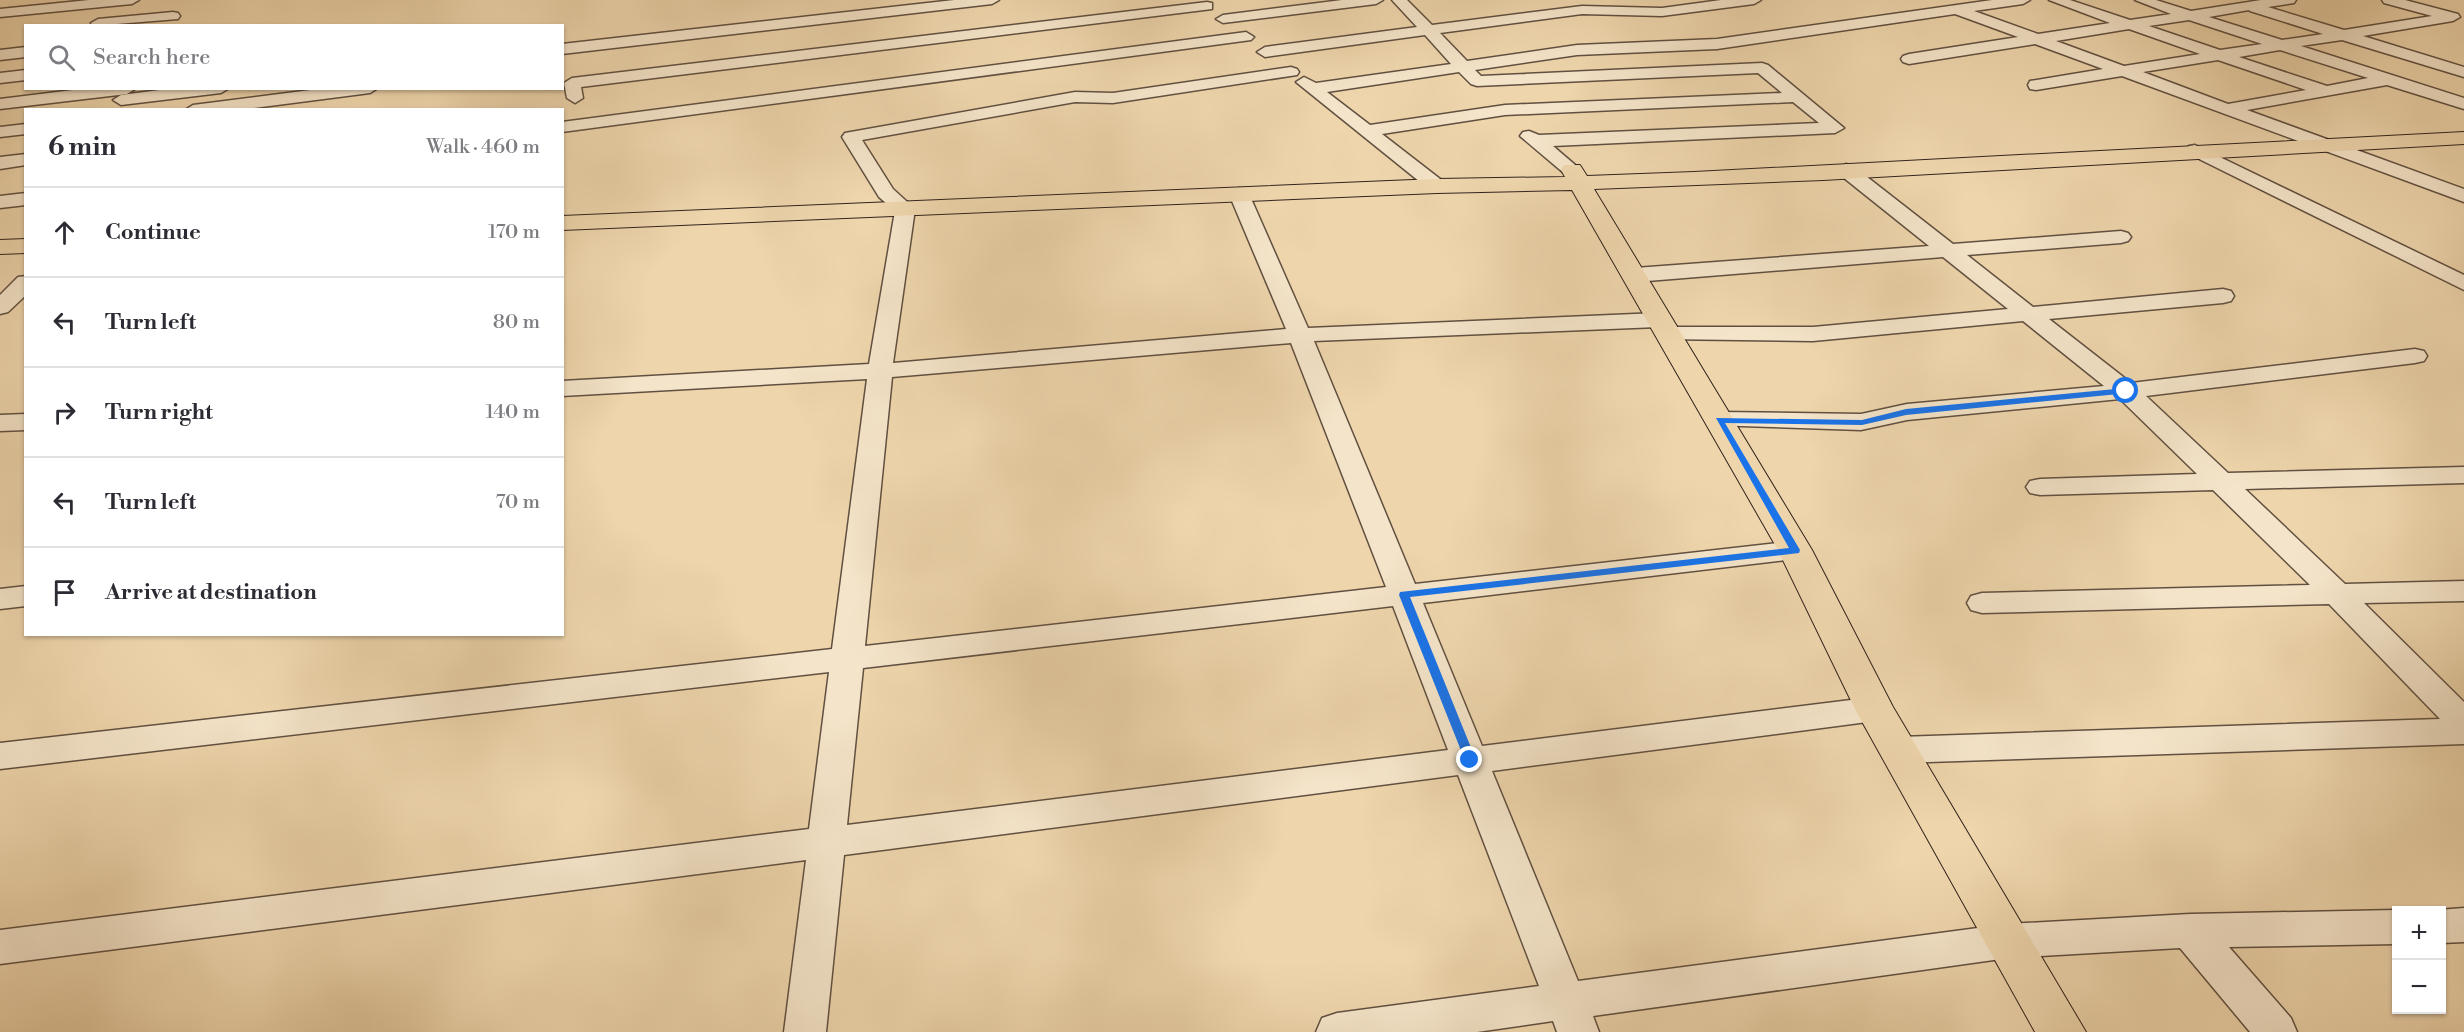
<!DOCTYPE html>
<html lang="en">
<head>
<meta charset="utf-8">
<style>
	body { margin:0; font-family:"Libre Bodoni",serif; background:#f2f2f3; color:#2b2b33 }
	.controls { position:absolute; right:18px; bottom:18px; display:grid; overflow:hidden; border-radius:0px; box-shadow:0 2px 4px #0004 }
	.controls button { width:54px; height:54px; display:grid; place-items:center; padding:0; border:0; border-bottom:2px solid #e1e1e2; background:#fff; color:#2b2b33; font:30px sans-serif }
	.stop { position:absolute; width:18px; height:18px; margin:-14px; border:4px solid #1a73e8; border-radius:50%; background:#fff }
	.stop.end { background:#1a73e8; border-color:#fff; box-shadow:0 2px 6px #0008 }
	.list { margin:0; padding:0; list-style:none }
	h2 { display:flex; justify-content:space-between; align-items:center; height:78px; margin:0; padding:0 24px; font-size:26px }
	h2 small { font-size:20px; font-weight:400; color:#7c7c81 }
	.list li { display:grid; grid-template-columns:39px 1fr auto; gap:18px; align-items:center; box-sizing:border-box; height:90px; padding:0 24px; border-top:2px solid #e1e1e2 }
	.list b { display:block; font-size:22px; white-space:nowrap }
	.list em { font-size:20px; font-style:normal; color:#7c7c81 }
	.icon { flex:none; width:33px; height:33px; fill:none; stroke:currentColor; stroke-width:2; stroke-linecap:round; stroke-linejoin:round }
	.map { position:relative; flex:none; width:2464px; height:1032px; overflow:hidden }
	.search { position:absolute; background:#fff; box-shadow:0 2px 4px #0004; left:24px; top:24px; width:540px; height:66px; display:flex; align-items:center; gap:15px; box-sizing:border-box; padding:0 21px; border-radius:0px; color:#7c7c81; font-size:22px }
	.panel { position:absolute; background:#fff; box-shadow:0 2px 4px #0004; left:24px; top:108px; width:540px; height:528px; border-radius:0px }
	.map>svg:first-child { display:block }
</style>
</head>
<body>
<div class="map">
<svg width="2464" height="1032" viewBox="0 0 2464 1032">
	<rect width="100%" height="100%" fill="#eed5ac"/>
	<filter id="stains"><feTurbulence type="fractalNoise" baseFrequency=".00333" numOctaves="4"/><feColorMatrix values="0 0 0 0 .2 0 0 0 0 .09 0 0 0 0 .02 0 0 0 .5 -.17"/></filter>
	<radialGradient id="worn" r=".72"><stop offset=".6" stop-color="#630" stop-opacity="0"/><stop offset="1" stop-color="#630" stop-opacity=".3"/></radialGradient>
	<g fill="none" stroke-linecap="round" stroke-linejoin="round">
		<defs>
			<path id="minor" d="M89,0H139L132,4L0,17V9Z
				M954,0H999L992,4L562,54V44Z
				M1342,0H1383L1376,4L1223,23L1216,19L1223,15Z
				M1392,0H1407L1432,25L1582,6L1662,8L1721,0H1761L1754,4L1662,16L1582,14L1440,33L1467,61L1577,45L1717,39L1992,0H2030L2023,4L1974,11L2038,34L2110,23L2049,0H2070L2130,20L2171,14L2135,0H2156L2191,11L2261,0H2296L2294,3L2268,7L2344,30L2432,16L2384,3L2382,0H2405L2458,14L2460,17L2453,21L2363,36L2464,67V77L2342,40L2301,46L2464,98V109L2387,85L2247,110L2464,189V202L2122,76L2036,90L2030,89L2028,85L2030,81L2103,69L2035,44L1909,64L1903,62L1901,59L1903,56L1909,54L2018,37L1955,14L1717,49L1577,55L1475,70L1481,76L1762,63L1768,65L1844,128L1835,133L1553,146L1581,170L1572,176L1565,174L1520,136L1523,132L1529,131L1539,135L1819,123L1793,102L1505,115L1382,134L1444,182L1447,186L1444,190H1430L1296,82L1304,77L1316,83L1451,64L1425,35L1265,57L1257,52L1265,47L1417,27ZM2249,10L2250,11L2323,34L2282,40L2209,17ZM2189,20L2262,44L2220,50L2149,26ZM2129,29L2200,54L2124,66L2056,41ZM2280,50L2368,78L2327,86L2239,57ZM2218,60L2306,90L2228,104L2143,72ZM1459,72L1471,84L1477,86L1758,73L1782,93L1505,105L1370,125L1327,92Z
				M1207,2L1212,3V9L581,87L583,98L575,103L567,98L564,83L572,78Z
				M173,12L178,13L180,16L178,19L92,26L91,23L98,19Z
				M1246,32L1254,37L1251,40L562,132V122Z
				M26,47V57L0,60V50Z
				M1291,67L1297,69L1299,72L1297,75L1113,103L1075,102L862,140L893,189L915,209L893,363L1286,329L1229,194L1239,188L1249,194L1308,328L1658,313L1666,315L1670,320L1666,325L1658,327L1314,341L1415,584L1795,541L1805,544L1810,550L1805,556L1795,559L1423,603L1482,746L1875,697L1887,700L1892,709L1887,718L1875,721L1492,771L1578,981L2008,924L2190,914L2396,910V944L2229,947L2291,1018L2297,1032H2250L2180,948L2008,958L1593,1016L1599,1032H1557L1553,1021L1477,1032H1316L1322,1018L1337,1013L1539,986L1458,775L844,855L826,1032H784L806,860L0,964V930L809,829L829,672L0,769V743L832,649L867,379L562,396V381L869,364L895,211L879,197L842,137L845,133L1075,92L1113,93ZM1291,343L1386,587L865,646L892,377ZM1393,606L1448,750L847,825L863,668Z
				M26,70V80L0,83V73Z
				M89,88L135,89L127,94L0,109V99Z
				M175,88H229L221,93L121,105L113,100L121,95Z
				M326,88H378L370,93L238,110H185L193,105Z
				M26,124V134L0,137V127Z
				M2195,145L2464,275V290L2189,154L2186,150L2189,146Z
				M26,154V165L0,169V157Z
				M1846,164L1853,166L1953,244L2121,231L2128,233L2131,237L2128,241L2121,243L1967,255L2033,307L2223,289L2231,291L2234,296L2231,301L2223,303L2049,319L2131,383L2415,349L2424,351L2427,356L2424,361L2415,363L2146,396L2228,473L2464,467V483L2245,489L2345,584L2464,581V601L2364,603L2464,702V744L1899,763L1887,759L1881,750L1887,741L1899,737L2440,719L2329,604L1982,613L1971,610L1967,603L1971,596L1982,593L2310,585L2213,490L2040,495L2030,493L2026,487L2030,481L2040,479L2197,474L2120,399L1907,420L1861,430L1710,425L1706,420L1710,415L1719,412L1861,414L1907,404L2104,386L2023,321L1813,341L1660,339L1656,334L1660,329L1668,327H1813L2008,309L1943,257L1635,282L1627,280L1624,275L1627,270L1635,268L1929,246L1839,174L1837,170Z
				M26,193V205L0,208V196Z
				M26,276V295L8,312L0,314V295L18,277Z
				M26,414V430L0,431V415Z
				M26,586V606L0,609V589Z
				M2464,908V942L2442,943V910H2438Z"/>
			<path id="major" d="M2464,132V144L1823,180L1594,189L1812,550L1893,707L2086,1032H2035L1855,709L1778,550L1572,190L1437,193L562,230V216L1437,179L1565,177L1561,170L1564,165H1580L1587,176L1694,172Z
				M26,239V253L0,254V240Z"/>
		</defs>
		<use href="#minor" stroke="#615041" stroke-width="3"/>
		<use href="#major" stroke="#32231d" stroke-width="2"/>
		<use href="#minor" fill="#f4e4c9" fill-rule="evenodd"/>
		<use href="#major" fill="#eed5ac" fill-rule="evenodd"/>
	</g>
	<path fill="#1a73e8" d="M2126,388L2129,393L1906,415L1862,425L1725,423L1800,550L1799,553L1410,597L1476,760L1474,763H1466L1399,595L1400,592L1789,548L1716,418L1862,420L1906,409Z"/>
	<rect width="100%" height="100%" filter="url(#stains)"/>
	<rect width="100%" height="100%" fill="url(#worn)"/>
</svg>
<div class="controls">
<button>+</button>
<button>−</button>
</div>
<div class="stop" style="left:2126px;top:391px"></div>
<div class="stop end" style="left:1470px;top:760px"></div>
<div class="search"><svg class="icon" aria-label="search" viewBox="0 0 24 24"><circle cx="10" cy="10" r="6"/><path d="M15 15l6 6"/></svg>Search here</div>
<section class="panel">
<h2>6 min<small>Walk · 460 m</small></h2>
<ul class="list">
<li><svg class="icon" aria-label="ahead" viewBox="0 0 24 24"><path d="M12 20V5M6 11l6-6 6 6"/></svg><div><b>Continue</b></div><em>170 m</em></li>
<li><svg class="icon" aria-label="left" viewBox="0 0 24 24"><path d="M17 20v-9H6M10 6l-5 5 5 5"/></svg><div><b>Turn left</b></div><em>80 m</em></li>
<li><svg class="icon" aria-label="right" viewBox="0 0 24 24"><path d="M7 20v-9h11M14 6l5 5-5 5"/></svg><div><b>Turn right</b></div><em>140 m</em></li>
<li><svg class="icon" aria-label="left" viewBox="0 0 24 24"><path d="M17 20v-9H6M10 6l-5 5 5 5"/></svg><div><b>Turn left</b></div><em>70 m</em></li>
<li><svg class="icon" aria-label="arrive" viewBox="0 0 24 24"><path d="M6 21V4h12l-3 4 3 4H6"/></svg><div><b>Arrive at destination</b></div></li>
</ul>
</section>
</div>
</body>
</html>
